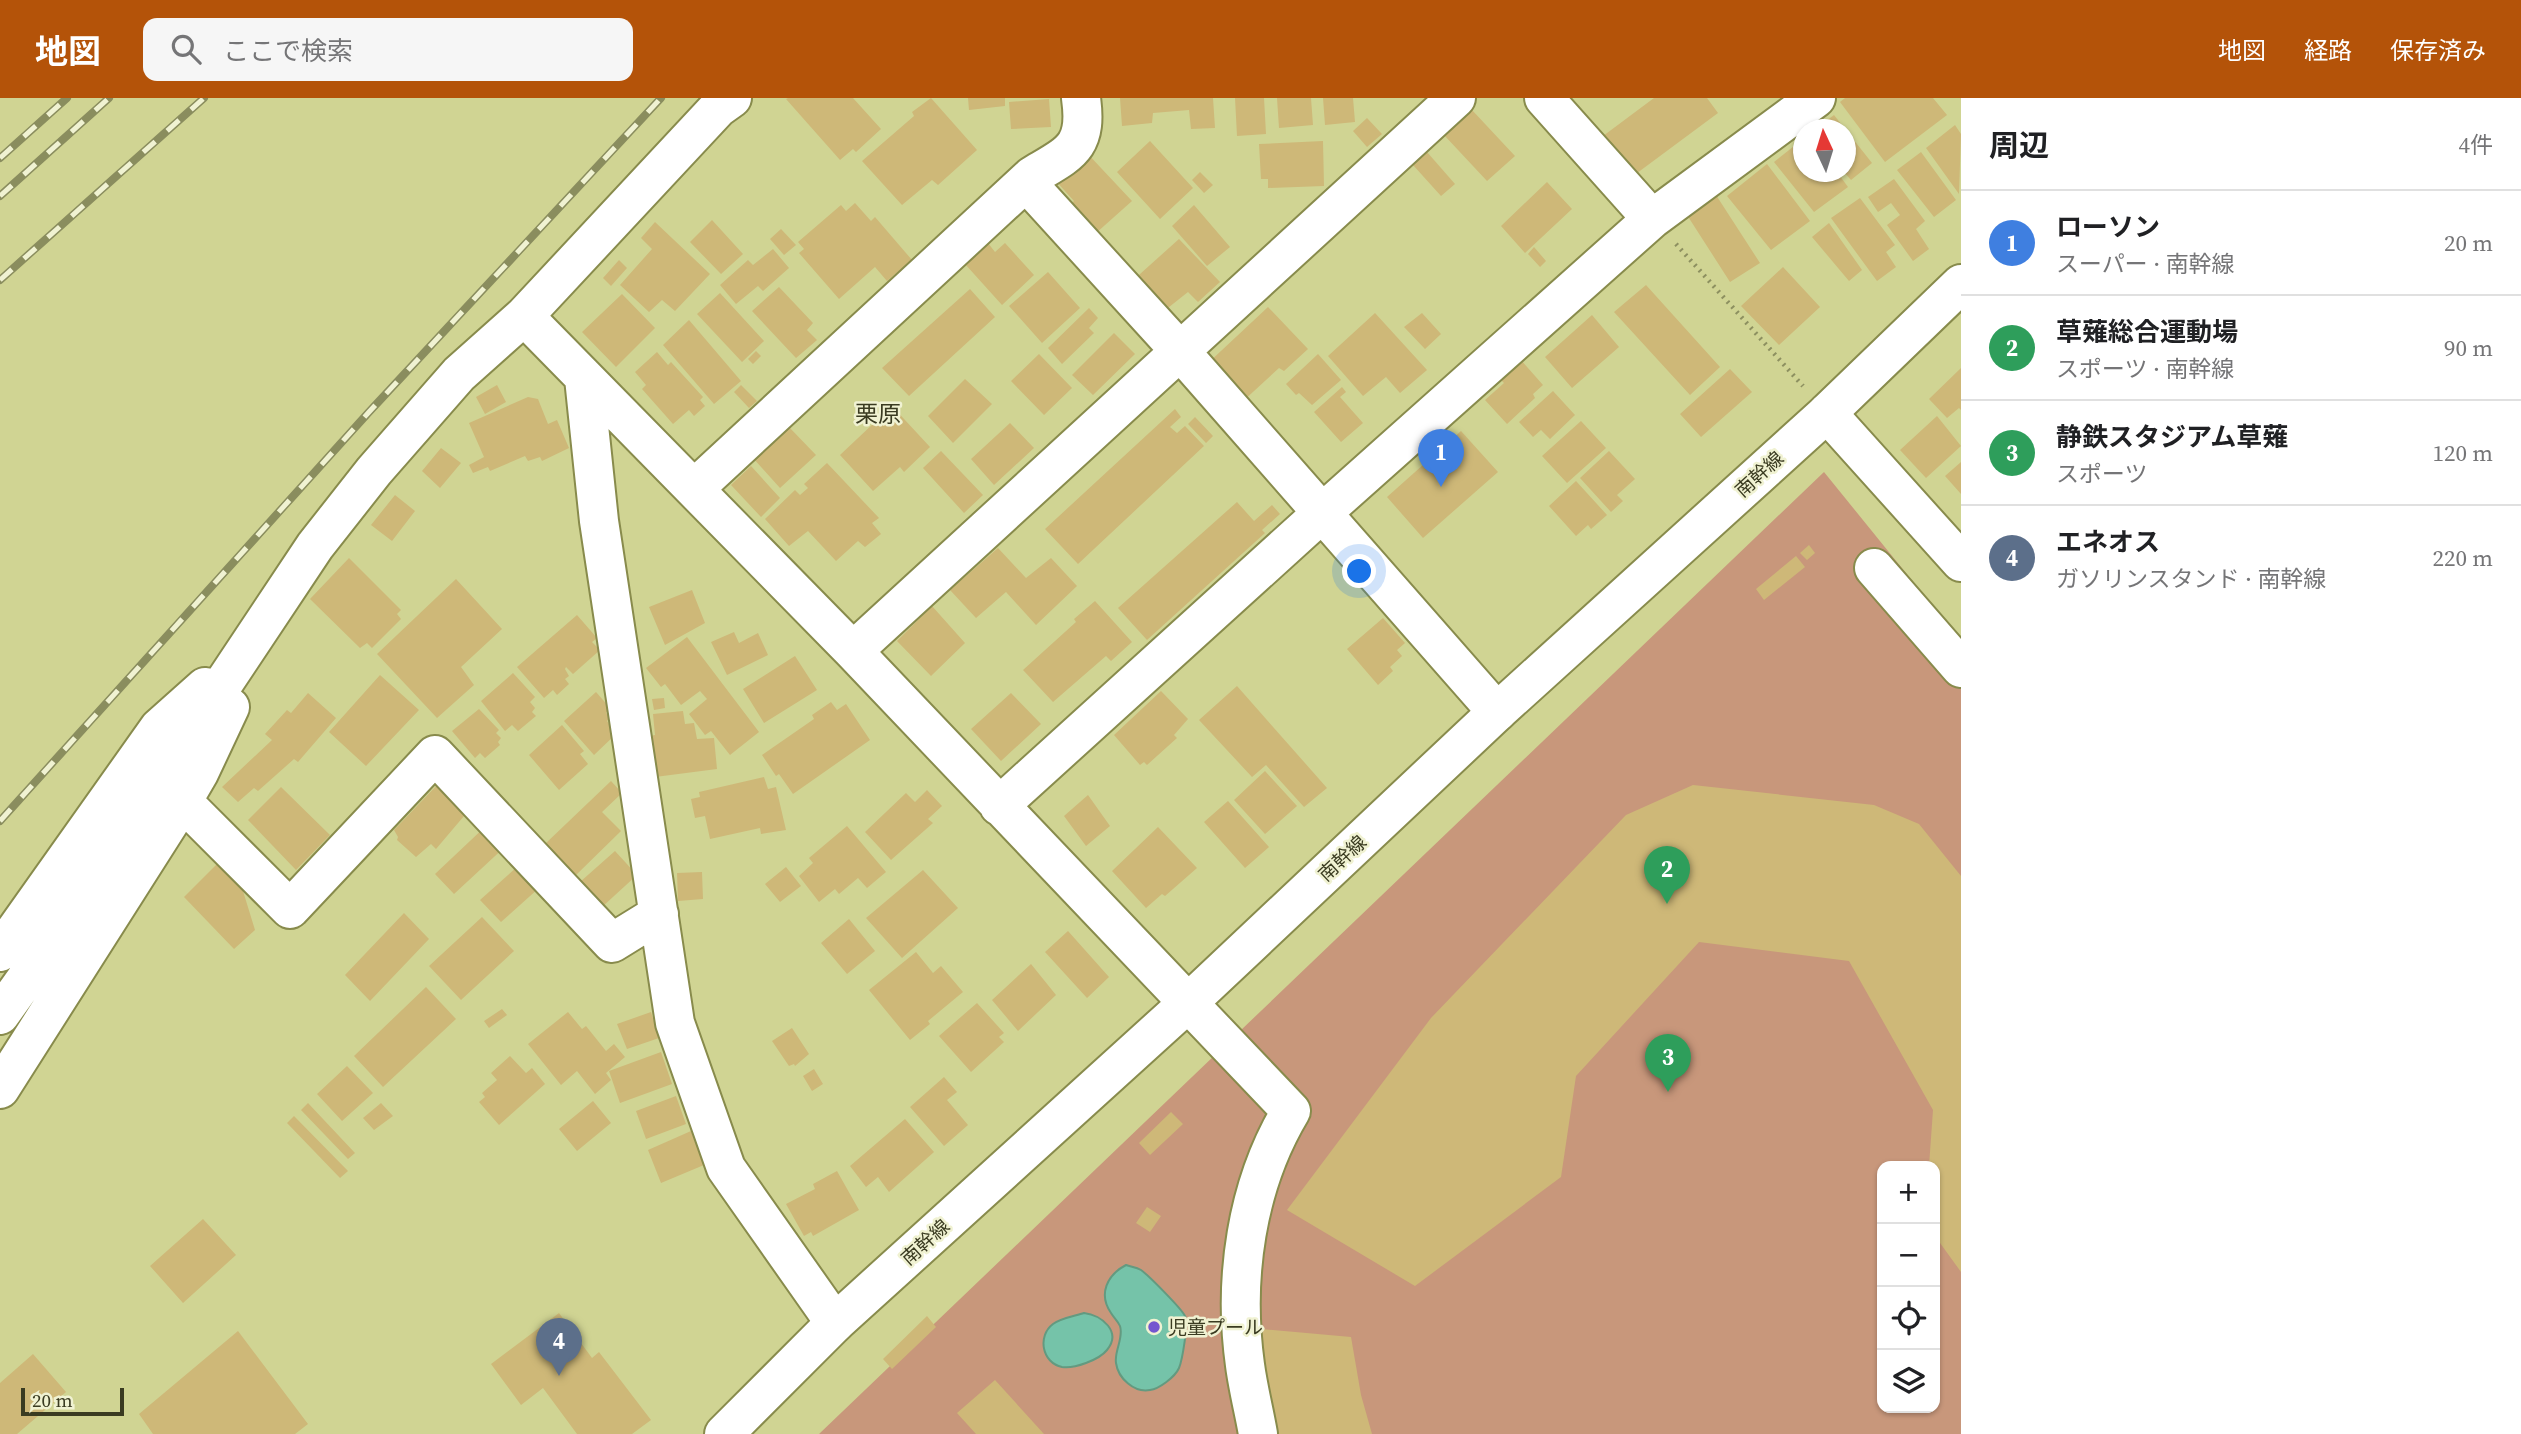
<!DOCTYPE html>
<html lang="ja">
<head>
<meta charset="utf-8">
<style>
	body { margin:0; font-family:"Source Serif 4","Noto Sans JP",serif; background:#f6f6f6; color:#202124 }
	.controls { position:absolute; right:21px; bottom:21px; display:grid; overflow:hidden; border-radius:14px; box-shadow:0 2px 5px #0004 }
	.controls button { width:63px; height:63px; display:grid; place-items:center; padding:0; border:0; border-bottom:2px solid #e0e0e0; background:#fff; color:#202124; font:35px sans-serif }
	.compass { position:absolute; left:1793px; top:21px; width:63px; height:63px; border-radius:50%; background:#fff; box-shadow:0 2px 5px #0004; rotate:356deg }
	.scale { position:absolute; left:21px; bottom:18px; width:103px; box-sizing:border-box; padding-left:7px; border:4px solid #3a3b21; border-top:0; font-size:19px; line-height:24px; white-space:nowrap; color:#3a3b21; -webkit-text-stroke:5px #f0f2d2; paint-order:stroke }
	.you { position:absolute; left:1360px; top:474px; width:24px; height:24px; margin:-18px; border:5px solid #fff; border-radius:50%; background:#1a73e8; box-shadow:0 0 0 10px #1a73e833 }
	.badge { display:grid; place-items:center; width:46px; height:46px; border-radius:50%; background:#b45309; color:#fff; font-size:23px; font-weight:700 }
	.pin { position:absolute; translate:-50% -58px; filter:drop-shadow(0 2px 4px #0008) }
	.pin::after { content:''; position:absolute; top:37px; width:24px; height:21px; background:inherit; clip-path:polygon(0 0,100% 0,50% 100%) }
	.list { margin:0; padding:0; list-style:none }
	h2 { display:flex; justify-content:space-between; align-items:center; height:91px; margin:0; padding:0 28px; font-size:30px }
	h2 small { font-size:23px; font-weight:400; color:#757577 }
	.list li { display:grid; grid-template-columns:46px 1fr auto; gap:21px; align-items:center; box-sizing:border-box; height:105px; padding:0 28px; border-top:2px solid #e0e0e0 }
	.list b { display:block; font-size:26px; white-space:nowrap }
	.list p { margin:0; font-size:23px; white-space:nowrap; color:#757577 }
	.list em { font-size:23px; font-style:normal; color:#757577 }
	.icon { flex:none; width:38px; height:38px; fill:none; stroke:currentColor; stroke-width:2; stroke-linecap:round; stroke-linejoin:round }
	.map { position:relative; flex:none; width:1961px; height:1336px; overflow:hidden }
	header { display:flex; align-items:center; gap:42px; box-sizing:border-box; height:98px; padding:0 35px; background:#b45309; color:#fff }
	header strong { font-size:33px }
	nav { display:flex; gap:38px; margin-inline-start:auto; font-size:24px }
	.search { width:490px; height:63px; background:#f6f6f6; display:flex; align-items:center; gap:18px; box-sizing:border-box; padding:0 24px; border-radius:14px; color:#757577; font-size:26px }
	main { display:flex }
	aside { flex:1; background:#fff }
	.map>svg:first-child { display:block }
</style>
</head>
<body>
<header>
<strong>地図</strong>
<div class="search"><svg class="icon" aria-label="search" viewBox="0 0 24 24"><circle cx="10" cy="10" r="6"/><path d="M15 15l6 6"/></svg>ここで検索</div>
<nav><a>地図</a><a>経路</a><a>保存済み</a></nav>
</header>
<main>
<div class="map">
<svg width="1961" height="1336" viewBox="0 0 1961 1336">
	<rect width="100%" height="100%" fill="#d0d493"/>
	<path fill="#c8977b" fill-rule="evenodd" d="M1824,374L1961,543V1336H819ZM1882,1068H1935V1310H1882Z"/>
	<path fill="#75c3a9" stroke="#639a80" stroke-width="2" d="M1126,1167C1131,1169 1136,1169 1141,1172C1148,1177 1181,1210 1185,1218C1189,1224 1182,1263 1179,1270C1175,1279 1159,1291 1150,1292C1134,1295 1118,1280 1116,1265C1114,1253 1124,1240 1120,1228C1118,1223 1114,1220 1111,1215C1098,1196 1107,1177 1126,1167Z
		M1084,1215C1102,1217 1122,1234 1107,1252C1099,1262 1074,1271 1062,1269C1042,1265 1037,1238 1053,1226C1061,1220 1075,1218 1084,1215Z"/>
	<path fill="#ceb878" d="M788,0H853L881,31L856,54L853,51L840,62L786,1Z
		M931,0L977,52L938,87L932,82L902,107L862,63L914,18L912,14Z
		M968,0H1005V8L969,12Z
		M1120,0H1213L1215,30L1191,31L1189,12L1153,15L1152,25L1122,28Z
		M1235,0H1264L1266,36L1237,38Z
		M1277,0H1311L1313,27L1279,30Z
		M1323,0H1353L1355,24L1325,27Z
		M1654,0H1707L1718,15L1625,84L1595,44Z
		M1845,0H1933L1947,17L1885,64L1840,4Z
		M1049,1L1051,29L1011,31L1009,4Z
		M1472,12L1515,58L1487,83L1444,37Z
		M1834,17L1872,65L1851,82L1844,74L1846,32H1814Z
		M1367,20L1382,36L1367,49L1353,33Z
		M1955,27L1961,36L1959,96L1926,50Z
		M1803,41V74H1837L1848,89L1814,114L1774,64Z
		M1150,43L1193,90L1160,121L1117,74Z
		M1323,43L1324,88L1268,90V81H1261L1259,46Z
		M1086,54L1132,103L1095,136L1069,108L1074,103L1055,82Z
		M1427,54L1455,86L1441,98L1413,67Z
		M1921,54L1956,102L1934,119L1897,72Z
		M1767,66L1810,123L1771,152L1727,98Z
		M1200,74L1213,87L1204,95L1192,82Z
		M1894,81L1925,123L1916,131L1929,151L1913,163L1887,127L1900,117L1891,105L1878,114L1868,99Z
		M1547,84L1572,111L1525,155L1501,128Z
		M1716,97L1760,165L1730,184L1687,117Z
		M1860,100L1895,147L1886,154L1896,169L1877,183L1831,120Z
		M855,105L871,123L875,119L912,162L887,183L875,169L839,201L799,155L804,151L798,144L841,107L846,113Z
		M1194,107L1230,149L1207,168L1172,128Z
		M712,122L743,156L721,176L690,144Z
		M655,124L710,176L675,213L662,202L649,214L620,187L652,151L641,140Z
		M1829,125L1862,172L1849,183L1812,139Z
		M781,131L796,147L784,157L770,141Z
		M1179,141L1220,184L1198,204L1188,194L1159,217L1130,185Z
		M988,145L995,154L1005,145L1034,177L1002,207L965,166Z
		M1534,149L1546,163L1540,169L1528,156Z
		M773,151L789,170L763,193L758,188L736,206L720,187L748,162L753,167Z
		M619,162L627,170L611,188L603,180Z
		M1783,169L1820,209L1779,247L1741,208Z
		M1048,174L1080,210L1042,245L1009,208Z
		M1646,187L1720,269L1690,297L1614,214Z
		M779,189L813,225L807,232L817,242L796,260L752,213Z
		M970,191L995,219L909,298L882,270Z
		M720,195L764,243L742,264L697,216Z
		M622,196L655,230L616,269L582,234Z
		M1268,209L1308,251L1284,273L1279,270L1241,305L1206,267Z
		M1089,210L1098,220L1089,230L1094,235L1062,266L1048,250Z
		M1375,215L1427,272L1400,295L1386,279L1363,298L1328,258Z
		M1422,215L1441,236L1425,251L1404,229Z
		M1592,217L1619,249L1572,290L1545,259Z
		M689,222L741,283L714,306L663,247Z
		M1114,235L1135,256L1093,297L1072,277Z
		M756,253L761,258L753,266L748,261Z
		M657,254L668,267L671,264L703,299L700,302L705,308L694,318L689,312L673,326L642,291L646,287L635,274Z
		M1039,256L1072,290L1044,317L1011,283Z
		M1318,256L1341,282L1312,307L1299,295L1296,297L1286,286Z
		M1521,262L1543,287L1533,296L1535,300L1507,326L1485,302L1504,285L1500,281Z
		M1961,270V312L1959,310L1947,320L1929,301Z
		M1730,271L1752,294L1701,339L1680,316Z
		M965,281L992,306L953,345L928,318Z
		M497,287L506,304L485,316L476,299Z
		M741,287L757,303L749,310L734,294Z
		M1342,289L1346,294L1340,299L1363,325L1341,344L1314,314Z
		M1553,293L1575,317L1550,341L1541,332L1533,339L1519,324Z
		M528,299L538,301L548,326L557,322L569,350L542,363L540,359L528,363L525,358L490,373L488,369L473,375L469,367L484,359L469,325Z
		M892,308L930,349L904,374L900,369L873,393L840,357Z
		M1175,311L1181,319L1170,329L1177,335L1185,328L1204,348L1078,466L1045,431Z
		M1937,318L1961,348L1926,380L1900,352Z
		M1195,319L1213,338L1206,345L1188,326Z
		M1581,323L1606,350L1567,385L1542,358Z
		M1010,325L1034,350L994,387L971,361Z
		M788,328L816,357L780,390L753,360Z
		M1461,333L1498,374L1423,440L1387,399Z
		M441,350L461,365L440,390L422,373Z
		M941,353L983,397L964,415L923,370Z
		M1609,353L1635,381L1617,397L1623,403L1611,414L1580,380Z
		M1961,364V396L1945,378Z
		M827,365L879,420L872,425L881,436L865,449L858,443L836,463L808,433L789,448L765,421L795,392L800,397L808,390L804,386Z
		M751,368L780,400L761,419L731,387Z
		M1576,383L1607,417L1591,431L1588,427L1576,438L1549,408Z
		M395,397L415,413L392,443L371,427Z
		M1237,404L1254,423L1272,407L1280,416L1262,432L1265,435L1147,542L1118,510Z
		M1809,447L1815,455L1807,462L1800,455Z
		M998,450L1026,480L1051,460L1077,488L1036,527L1006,494L976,520L950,492Z
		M1796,458L1805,469L1764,502L1756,491Z
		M349,460L401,512L397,516L401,521L372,550L367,545L360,550L310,501Z
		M456,481L502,531L461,569L474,587L437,620L377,556Z
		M692,492L705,525L665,547L649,509Z
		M1095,503L1132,544L1111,563L1106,558L1053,604L1023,572L1076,524L1074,521Z
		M932,508L965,545L931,578L897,543Z
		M577,517L597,540L592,544L600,552L573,576L566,569L565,571L569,578L565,581L569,586L557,597L553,592L544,600L517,569Z
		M1383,520L1405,545L1397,552L1402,558L1390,569L1393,573L1378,587L1347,551Z
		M734,534L739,545L758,535L768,557L727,577L711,544Z
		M687,539L759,634L730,657L711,633L705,637L689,616L707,601L700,593L681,607L665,586L661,589L646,570Z
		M795,558L817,592L764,625L743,591Z
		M513,575L535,599L530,604L535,610L532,614L536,618L518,633L512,627L505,633L481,603Z
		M380,577L419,612L366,668L329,634Z
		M1237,588L1327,690L1304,709L1266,667L1252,679L1199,622Z
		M1161,593L1188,621L1174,637L1177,640L1147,667L1144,664L1140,667L1114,637Z
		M596,594L610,610L606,615L611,619L607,623L616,636L594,657L564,623Z
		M308,595L336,620L298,664L294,661L258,693L254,690L238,704L222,689L272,642L265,636L287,612L291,615Z
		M1011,595L1041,626L1001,663L971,631Z
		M664,600L665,610L654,612L652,601Z
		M831,604L837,612L846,606L870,642L793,696L779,676L776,678L762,657L814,621L812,617Z
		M479,611L499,632L496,635L501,640L498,644L500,647L485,660L480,655L475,660L452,633Z
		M683,613L685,626L694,625L697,641L714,640L717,671L655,679L650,638L655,637L653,616Z
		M562,627L584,653L580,656L588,666L559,692L529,657Z
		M1265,673L1297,708L1265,736L1234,702Z
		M764,679L768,691L776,689L786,732L761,736L760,730L710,741L705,718L695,720L691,701L700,699L699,694Z
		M611,683L622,695L602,714L621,733L575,778L545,746Z
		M440,684L465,710L461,714L464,718L436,751L431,746L416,759L397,742L398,739L394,732Z
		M1693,687L1874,707L1919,726L1961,778V1174L1935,1138V1068H1929L1933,1012L1849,863L1699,844L1576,978L1561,1079L1415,1188L1287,1112L1431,920L1626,717Z
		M281,689L330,737L296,772L248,722Z
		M927,692L942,708L928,721L933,725L891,762L865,734L906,695L915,704Z
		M1088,697L1110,728L1086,748L1064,718Z
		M1228,703L1269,749L1245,770L1204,724Z
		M488,726L508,746L454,796L435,776Z
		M847,728L886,774L867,790L858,780L839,796L835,791L819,804L799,778L813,765L809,760Z
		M1158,729L1197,770L1165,798L1162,796L1146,810L1112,773Z
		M615,753L637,777L602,809L580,784Z
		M220,763L239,780L255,832L234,851L184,799Z
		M518,768L539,790L501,824L480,802Z
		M786,769L801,788L780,804L765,786Z
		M923,772L958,810L902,860L866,820Z
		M702,774L703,801L678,803L677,775Z
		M404,815L429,841L370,903L345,877Z
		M482,819L514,853L461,902L429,868Z
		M849,821L875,853L847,876L821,845Z
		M1068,833L1109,879L1087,900L1045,854Z
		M916,854L933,875L941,868L963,894L928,923L930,926L910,942L869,892Z
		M1031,866L1056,897L1018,933L992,902Z
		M426,889L456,921L383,989L354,958Z
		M977,905L1004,935L999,939L1004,944L971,974L939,938Z
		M502,911L507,917L489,930L484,923Z
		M568,914L582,931L586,928L606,953L614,946L625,959L606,975L611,982L595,996L577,973L561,987L528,946Z
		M651,914L659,940L627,951L617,926Z
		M792,930L809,956L795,968L794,966L789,968L772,943Z
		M661,954L672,986L620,1005L609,973Z
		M510,958L526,975L532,970L545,986L499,1027L479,1004L485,999L482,995L497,982L491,975Z
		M347,968L373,995L342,1023L317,996Z
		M814,971L823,986L812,993L803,978Z
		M944,979L957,994L947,1002L968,1027L944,1048L910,1009Z
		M676,998L686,1026L646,1041L636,1013Z
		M593,1003L611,1025L577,1053L559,1031Z
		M308,1005L355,1055L348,1061L301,1012Z
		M381,1005L393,1018L374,1032L363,1020Z
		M1171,1014L1183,1026L1150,1057L1139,1045Z
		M294,1018L348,1073L340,1080L287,1025Z
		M905,1021L934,1054L889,1094L878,1079L866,1089L850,1068Z
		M691,1033L704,1067L661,1085L648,1052Z
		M837,1073L859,1112L813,1138L811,1134L804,1138L786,1106L815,1091L813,1086Z
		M1147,1109L1161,1118L1150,1134L1136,1125Z
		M203,1121L236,1157L183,1205L150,1168Z
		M559,1215L592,1260L599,1254L651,1322L632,1336H577L543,1290L521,1307L491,1266Z
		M927,1218L936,1229L892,1271L883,1261Z
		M1251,1230L1351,1239L1361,1297L1372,1336H1272Z
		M238,1233L308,1326L295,1336H153L139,1316Z
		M33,1256L66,1294L17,1336H0V1285Z
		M995,1282L1044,1336H976L957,1315Z"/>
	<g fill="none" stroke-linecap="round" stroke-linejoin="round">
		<defs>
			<path id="minor" d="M1544,0L1652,121
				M1026,84L1180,253L1497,614
				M524,218L853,553L1291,1013C1246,1088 1233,1181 1245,1267C1248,1290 1254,1313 1258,1336
				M584,280L599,423L675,925L726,1070L835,1225
				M1827,315L1961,464
				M695,390L1032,78C1070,55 1088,50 1081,0
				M1874,470L1961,570
				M853,553L1456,0
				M183,704L290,811L435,657L612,845L659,816
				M999,708L1321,416L1652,121L1816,0
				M0,854L159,630L205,589
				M0,917L40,861L315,448L374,373L459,276L524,218L718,10L732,0
				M0,991L178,711L199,675L230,609"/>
			<path id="major" d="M724,1336L835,1225L1189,904L1497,614L1827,315L1961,186"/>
		</defs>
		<use href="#minor" stroke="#888b4c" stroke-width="42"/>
		<use href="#major" stroke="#888b4c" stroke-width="42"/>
		<path stroke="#8d9060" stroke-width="4.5" stroke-dasharray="2 5" stroke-linecap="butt" d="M1676,146L1803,288"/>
		<use href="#minor" stroke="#fff" stroke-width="38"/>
		<use href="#major" stroke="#fff" stroke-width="38"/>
		<defs>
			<path id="rail" d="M0,60L67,0
				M0,98L109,0
				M0,182L204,0
				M0,723L369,314L661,0"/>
		</defs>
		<use href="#rail" stroke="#8a8d5e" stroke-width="8"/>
		<use href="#rail" stroke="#f0f2d2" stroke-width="5" stroke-dasharray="16" stroke-linecap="butt"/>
	</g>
	<circle fill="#7455cf" stroke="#f0f2d2" stroke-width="2.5" cx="1154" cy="1229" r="7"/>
	<g text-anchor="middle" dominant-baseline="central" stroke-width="5" stroke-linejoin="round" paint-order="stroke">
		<g font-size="19" fill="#3a3b21" stroke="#f0f2d2">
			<text transform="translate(1759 376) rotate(-42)">南幹線</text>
			<text transform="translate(1342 760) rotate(-43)">南幹線</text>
			<text transform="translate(925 1144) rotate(-42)">南幹線</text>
		</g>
		<g font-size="19" fill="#3a3b21" stroke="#f0f2d2" text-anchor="start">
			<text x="1168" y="1229">児童プール</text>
		</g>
		<g font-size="23" fill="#3a3b21" stroke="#f0f2d2">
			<text x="878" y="316">栗原</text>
		</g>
	</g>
</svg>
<div class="controls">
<button>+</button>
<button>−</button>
<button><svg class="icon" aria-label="locate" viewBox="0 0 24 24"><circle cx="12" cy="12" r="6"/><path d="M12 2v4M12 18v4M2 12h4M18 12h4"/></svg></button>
<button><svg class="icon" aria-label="layers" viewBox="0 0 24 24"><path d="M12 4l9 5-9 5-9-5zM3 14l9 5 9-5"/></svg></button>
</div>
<svg class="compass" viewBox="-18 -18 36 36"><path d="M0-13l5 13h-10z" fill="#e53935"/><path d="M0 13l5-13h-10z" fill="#757577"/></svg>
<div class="scale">20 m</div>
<div class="you"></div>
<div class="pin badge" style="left:1441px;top:389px;background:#3f7fe0">1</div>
<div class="pin badge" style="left:1667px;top:806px;background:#2e9e5b">2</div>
<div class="pin badge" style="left:1668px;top:994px;background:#2e9e5b">3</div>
<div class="pin badge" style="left:559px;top:1278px;background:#5c6f8a">4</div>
</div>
<aside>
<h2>周辺<small>4件</small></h2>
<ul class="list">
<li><span class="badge" style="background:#3f7fe0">1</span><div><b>ローソン</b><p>スーパー · 南幹線</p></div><em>20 m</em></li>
<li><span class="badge" style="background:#2e9e5b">2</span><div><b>草薙総合運動場</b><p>スポーツ · 南幹線</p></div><em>90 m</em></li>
<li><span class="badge" style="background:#2e9e5b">3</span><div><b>静鉄スタジアム草薙</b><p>スポーツ</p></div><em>120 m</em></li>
<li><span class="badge" style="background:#5c6f8a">4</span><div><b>エネオス</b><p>ガソリンスタンド · 南幹線</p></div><em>220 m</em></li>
</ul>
</aside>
</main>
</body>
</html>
